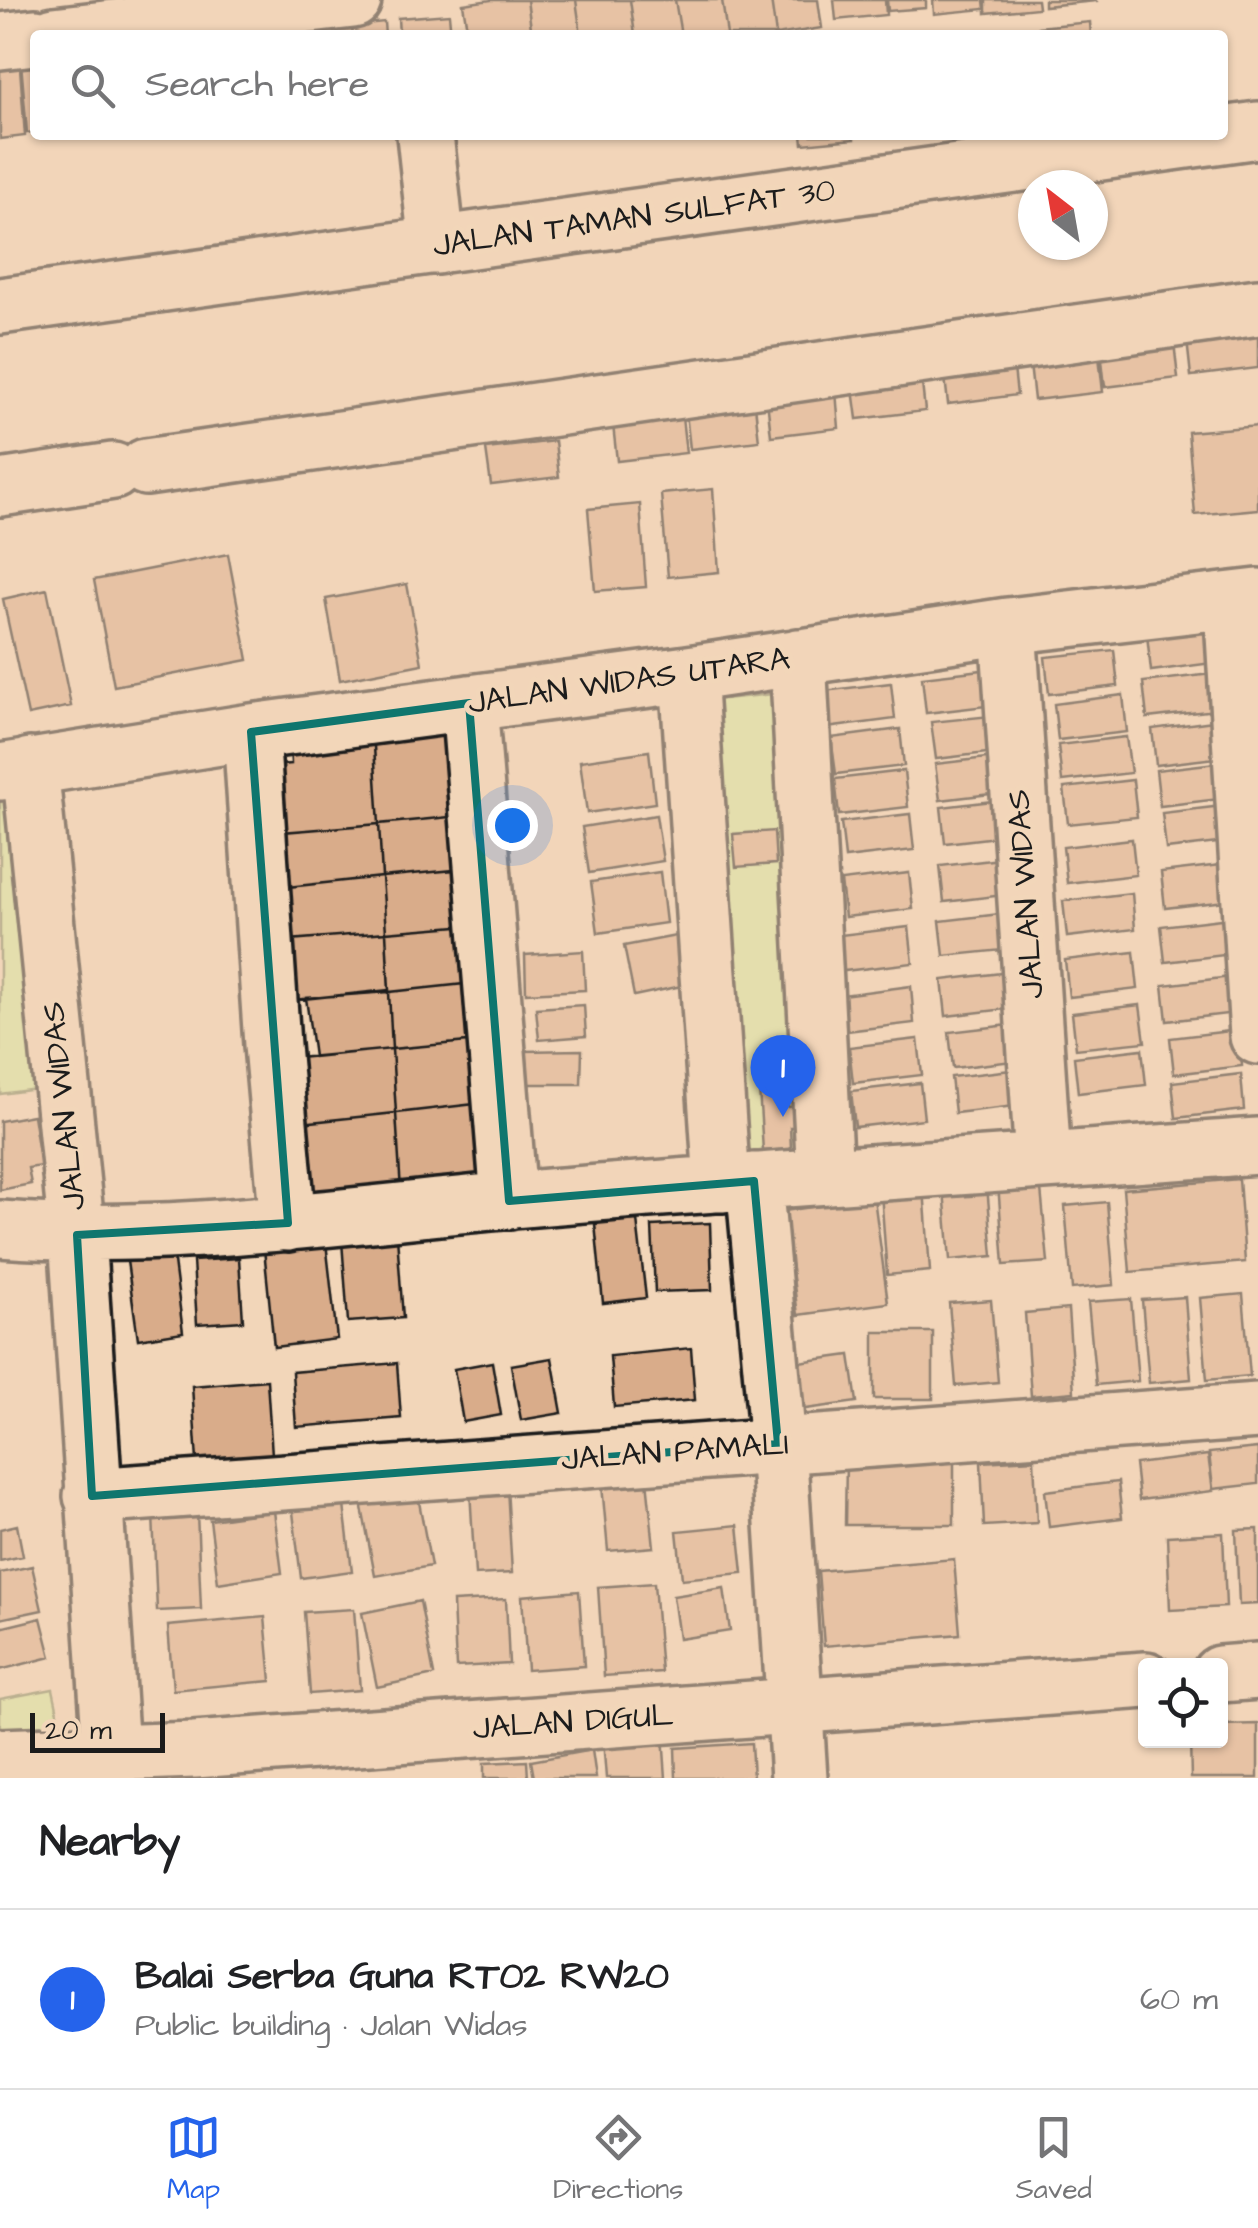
<!DOCTYPE html>
<html lang="en">
<head>
<meta charset="utf-8">
<style>
	body { margin:0; font-family:"Architects Daughter",sans-serif; background:#f2f2f2; color:#202124 }
	.controls { position:absolute; right:30px; bottom:30px; display:grid; overflow:hidden; border-radius:10px; box-shadow:0 2px 8px #0004 }
	.controls button { width:90px; height:90px; display:grid; place-items:center; padding:0; border:0; border-bottom:2px solid #e0e0e0; background:#fff; color:#202124; font:50px sans-serif }
	.compass { position:absolute; left:1018px; top:170px; width:90px; height:90px; border-radius:50%; background:#fff; box-shadow:0 2px 8px #0004; rotate:329deg }
	.scale { position:absolute; left:30px; bottom:25px; width:135px; box-sizing:border-box; padding-left:10px; border:5px solid #1c1c1c; border-top:0; font-size:28px; line-height:35px; white-space:nowrap; color:#1c1c1c; -webkit-text-stroke:8px #f2d6b9; paint-order:stroke }
	.you { position:absolute; left:512px; top:825px; width:35px; height:35px; margin:-25px; border:8px solid #fff; border-radius:50%; background:#1a73e8; box-shadow:0 0 0 15px #1a73e833 }
	.badge { display:grid; place-items:center; width:65px; height:65px; border-radius:50%; background:#2563eb; color:#fff; font-size:32px; font-weight:700 }
	.pin { position:absolute; translate:-50% -82px; filter:drop-shadow(0 2px 5px #0008) }
	.pin::after { content:''; position:absolute; top:52px; width:35px; height:30px; background:inherit; clip-path:polygon(0 0,100% 0,50% 100%) }
	.list { margin:0; padding:0; list-style:none }
	h2 { display:flex; justify-content:space-between; align-items:center; height:130px; margin:0; padding:0 40px; font-size:42px }
	h2 small { font-size:32px; font-weight:400; color:#757577 }
	.list li { display:grid; grid-template-columns:65px 1fr auto; gap:30px; align-items:center; box-sizing:border-box; height:180px; padding:0 40px; border-top:2px solid #e0e0e0 }
	.list b { display:block; font-size:38px; white-space:nowrap }
	.list p { margin:0; font-size:32px; white-space:nowrap; color:#757577 }
	.list em { font-size:32px; font-style:normal; color:#757577 }
	.icon { flex:none; width:55px; height:55px; fill:none; stroke:currentColor; stroke-width:2; stroke-linecap:round; stroke-linejoin:round }
	.map { position:relative; flex:none; width:1258px; height:1778px; overflow:hidden }
	.search { position:absolute; background:#fff; box-shadow:0 2px 8px #0004; left:30px; right:30px; top:30px; height:110px; display:flex; align-items:center; gap:25px; box-sizing:border-box; padding:0 35px; border-radius:10px; color:#757577; font-size:38px }
	.sheet { height:310px; background:#fff }
	nav { display:flex; justify-content:space-around; align-items:center; box-sizing:border-box; height:140px; border-top:2px solid #e0e0e0; background:#fff; font-size:28px; color:#757577 }
	nav a { display:grid; justify-items:center; gap:5px }
	nav .on { color:#2563eb }
	.map>svg:first-child { display:block }
</style>
</head>
<body>
<div class="map">
<svg width="1258" height="1778" viewBox="0 0 1258 1778">
	<rect width="100%" height="100%" fill="#f2d6b9"/>
	<filter id="ink" filterUnits="userSpaceOnUse"><feTurbulence type="fractalNoise" baseFrequency=".01" numOctaves="2"/><feDisplacementMap in="SourceGraphic" scale="20" xChannelSelector="R" yChannelSelector="G"/><feConvolveMatrix kernelMatrix="1 2 1 2 8 2 1 2 1" color-interpolation-filters="sRGB"/></filter>
	<g filter="url(#ink)">
		<path fill="#d3e89d" stroke="#78825c" stroke-width="2.5" d="M774,694L806,1152L748,1164L713,700Z
			M6,795L44,1088L0,1094V796Z
			M53,1689L60,1722L0,1732V1699Z"/>
		<path fill="#d9ac8a" stroke="#1c1c1c" stroke-width="2.5" d="M491,0H527L532,35H468L463,4Z
			M527,0H576L581,35H532Z
			M576,0H630L635,35H581Z
			M630,0H675L681,35H635Z
			M675,0H722L727,35H681Z
			M722,0H771L776,35H727Z
			M771,0H818L822,28L776,35Z
			M834,0H885L886,15L836,20Z
			M887,0H926V8L888,11Z
			M933,0H984L985,9L934,14Z
			M986,0H1037L1038,8L986,13Z
			M1044,0H1095L1096,1L1044,6Z
			M449,14L451,35H399L398,18Z
			M384,22L385,35H334V27Z
			M1090,22L1091,35H1039V27Z
			M35,49V132L27,133L20,50Z
			M19,54L25,136L0,139V55Z
			M802,135H854V139L803,144Z
			M1258,332V368L1191,376L1187,340Z
			M1174,342L1178,378L1105,387L1101,351Z
			M1099,356L1103,392L1034,400L1030,364Z
			M1013,359L1017,395L948,404L944,368Z
			M921,374L925,411L857,419L852,382Z
			M836,391L839,428L771,436L767,400Z
			M755,405L759,441L690,449L686,413Z
			M682,417L686,453L617,461L613,425Z
			M1258,426V509L1195,515L1188,432Z
			M555,441L559,477L491,485L486,449Z
			M713,489L719,572L668,577L661,494Z
			M640,504L646,587L595,591L588,509Z
			M228,554L248,660L114,686L94,580Z
			M407,584L422,664L340,680L326,599Z
			M47,589L71,706L28,715L3,599Z
			M1216,626L1220,662L1151,671L1147,635Z
			M1114,650L1118,686L1049,694L1045,657Z
			M991,669L995,705L926,713L922,677Z
			M1212,674L1216,710L1147,718L1143,682Z
			M891,683L895,719L826,728L823,691Z
			M1123,695L1127,732L1058,740L1054,704Z
			M1000,715L1004,751L936,759L931,722Z
			M452,720L460,816L379,824L373,731Z
			M1221,720L1224,757L1156,765L1152,729Z
			M900,729L904,766L836,774L831,738Z
			M373,731L379,824L283,832L279,765L291,764L290,742Z
			M1126,737L1131,773L1062,781L1058,745Z
			M649,751L655,803L587,813L580,761Z
			M1004,756L1008,792L940,800L935,764Z
			M1225,762L1228,798L1160,806L1156,770Z
			M904,771L908,807L839,815L835,779Z
			M1133,780L1137,817L1068,824L1064,788Z
			M1010,799L1014,835L945,843L941,807Z
			M1231,805L1235,841L1166,849L1162,813Z
			M910,814L914,850L845,858L841,822Z
			M656,815L663,861L589,873L582,827Z
			M460,816L464,869L382,877L379,824Z
			M379,824L382,877L287,887L283,832Z
			M774,831L776,864L736,867L733,834Z
			M1132,839L1136,875L1067,883L1063,847Z
			M1009,858L1013,894L944,902L940,866Z
			M1230,864L1234,900L1165,908L1161,872Z
			M464,869L469,925L386,932L382,877Z
			M660,872L666,923L598,933L591,882Z
			M909,873L913,909L845,917L841,881Z
			M382,877L386,932L290,940L287,887Z
			M1132,893L1135,929L1067,937L1063,901Z
			M1009,913L1013,949L944,956L940,921Z
			M1230,918L1233,954L1165,962L1161,926Z
			M469,925L474,983L389,992L386,932Z
			M909,927L913,963L844,971L840,935Z
			M386,932L389,990L293,1000L290,940Z
			M681,935L691,984L634,996L624,946Z
			M583,951L585,990L526,993L525,955Z
			M1134,952L1138,989L1069,997L1065,960Z
			M1010,972L1015,1008L946,1016L942,980Z
			M1231,977L1236,1013L1167,1021L1163,985Z
			M474,983L478,1041L392,1049L389,992Z
			M911,986L914,1023L846,1031L842,995Z
			M389,992L392,1049L314,1057L306,998Z
			M584,1005L586,1036L539,1040L536,1008Z
			M1140,1005L1145,1042L1076,1049L1072,1013Z
			M1018,1024L1022,1060L953,1068L949,1032Z
			M1239,1030L1242,1066L1174,1074L1170,1038Z
			M918,1039L922,1075L853,1083L849,1047Z
			M478,1041L484,1103L396,1113L392,1049Z
			M392,1049L396,1113L301,1123L298,1058Z
			M1142,1049L1146,1085L1078,1093L1074,1057Z
			M582,1050L581,1084H522V1051Z
			M1020,1069L1024,1105L955,1113L951,1077Z
			M1241,1074L1244,1110L1176,1118L1172,1082Z
			M920,1083L924,1119L855,1127L851,1091Z
			M787,1087L788,1107H805V1127H790L791,1149L763,1151L759,1089Z
			M484,1103L491,1184L401,1191L396,1113Z
			M396,1113L401,1191L308,1200L301,1123Z
			M33,1115L41,1166L28,1168L31,1184L0,1190V1121Z
			M986,1174L993,1256L950,1260L943,1178Z
			M1040,1179L1048,1262L1004,1265L998,1183Z
			M1239,1179L1245,1262L1130,1272L1123,1189Z
			M924,1188L930,1271L887,1275L881,1192Z
			M874,1198L888,1303L798,1315L784,1211Z
			M1107,1202L1114,1285L1072,1289L1065,1206Z
			M637,1220L646,1298L603,1303L595,1224Z
			M710,1223L712,1290L655,1292L652,1226Z
			M397,1236L403,1318L348,1322L342,1241Z
			M326,1242L337,1339L274,1347L264,1249Z
			M173,1254L183,1332L138,1339L127,1261Z
			M239,1258L243,1321L197,1324L193,1261Z
			M1243,1294L1250,1376L1207,1380L1200,1298Z
			M1185,1297L1191,1379L1149,1383L1142,1300Z
			M1131,1299L1138,1381L1096,1385L1088,1302Z
			M991,1300L998,1382L956,1386L949,1303Z
			M1068,1309L1074,1392L1031,1396L1025,1313Z
			M874,1332H933V1399H874Z
			M691,1348L695,1400L614,1407L610,1356Z
			M850,1355L857,1402L791,1411L784,1364Z
			M552,1358L562,1413L521,1420L511,1365Z
			M492,1362L501,1415L463,1422L454,1369Z
			M397,1363L401,1418L296,1427L292,1372Z
			M267,1380L272,1455L197,1461L192,1386Z
			M1258,1448V1484L1213,1489L1209,1453Z
			M1208,1455L1213,1491L1139,1500L1135,1464Z
			M1034,1459L1037,1523L984,1526L981,1462Z
			M846,1460H954V1525H845Z
			M647,1480L654,1547L608,1551L602,1485Z
			M1118,1482L1122,1518L1049,1527L1045,1491Z
			M507,1487L512,1573L475,1575L470,1490Z
			M417,1491L431,1566L375,1576L361,1502Z
			M343,1497L352,1571L301,1578L292,1504Z
			M274,1511L282,1573L218,1583L210,1520Z
			M197,1512L201,1609L157,1611L153,1514Z
			M17,1525L23,1556L0,1561V1529Z
			M738,1525L743,1573L682,1579L677,1531Z
			M1258,1529V1604L1239,1605L1236,1530Z
			M1223,1533L1226,1607L1170,1610L1167,1536Z
			M954,1559L960,1634L824,1646L818,1571Z
			M32,1566L42,1610L0,1619V1573Z
			M654,1583L661,1672L604,1676L598,1587Z
			M724,1588L730,1631L679,1639L673,1596Z
			M579,1591L584,1666L527,1670L522,1596Z
			M506,1599L509,1664L456,1667L453,1602Z
			M420,1601L434,1675L377,1687L362,1613Z
			M354,1609L360,1690L310,1694L304,1612Z
			M265,1617L271,1681L173,1690L168,1626Z
			M41,1618L51,1657L0,1670V1628Z
			M1258,1724V1778H1191L1190,1740H1220V1725Z
			M663,1735L666,1778H606L603,1740Z
			M751,1743L753,1778H676L675,1748Z
			M592,1750L596,1778H534L531,1761Z
			M527,1761L528,1778H484V1763Z"/>
		<g fill="none" stroke-linecap="round" stroke-linejoin="round">
			<defs>
				<path id="minor" d="M54,35L353,0
					M0,41L35,37
					M425,135L437,246
					M0,306L1258,130
					M146,467L1258,307
					M0,488L113,471
					M1232,601L1258,1036
					M1008,626L1043,1161
					M798,657L825,1176
					M688,674L722,1184
					M469,703L509,1201
					M251,732L272,1045L288,1223
					M30,766L77,1235L111,1751
					M0,772L251,732L688,674L1008,626L1258,597
					M754,1181L778,1444L799,1778
					M0,1229C171,1242 342,1215 512,1200C760,1179 1009,1164 1258,1146
					M92,1496L1258,1411
					M1220,1674L1258,1671
					M0,1757L194,1750L1146,1680"/>
			</defs>
			<use href="#minor" stroke="#1c1c1c" stroke-width="62"/>
			<use href="#minor" stroke="#f2d6b9" stroke-width="55"/>
		</g>
	</g>
	<path d="M0 0H1258V1778H0ZM469,703L509,1201L754,1181L778,1444L92,1496L77,1235L288,1223L251,732Z" fill="#f2d6b9" fill-opacity=".55" fill-rule="evenodd"/>
	<path fill="none" stroke="#0f766e" stroke-width="8" stroke-linejoin="round" d="M469,703L509,1201L754,1181L778,1444L92,1496L77,1235L288,1223L251,732Z"/>
	<g text-anchor="middle" dominant-baseline="central" stroke-width="10" stroke-linejoin="round" paint-order="stroke">
		<g font-size="32" fill="#1c1c1c" stroke="#f2d6b9">
			<text transform="translate(634 218) rotate(-8)">JALAN TAMAN SULFAT 30</text>
			<text transform="translate(629 681) rotate(-8)">JALAN WIDAS UTARA</text>
			<text transform="translate(1026 894) rotate(-94)">JALAN WIDAS</text>
			<text transform="translate(64 1106) rotate(-96)">JALAN WIDAS</text>
			<text transform="translate(675 1452) rotate(-4)">JALAN PAMALI</text>
			<text transform="translate(573 1722) rotate(-4)">JALAN DIGUL</text>
		</g>
	</g>
</svg>
<div class="controls">
<button><svg class="icon" aria-label="locate" viewBox="0 0 24 24"><circle cx="12" cy="12" r="6"/><path d="M12 2v4M12 18v4M2 12h4M18 12h4"/></svg></button>
</div>
<svg class="compass" viewBox="-18 -18 36 36"><path d="M0-13l5 13h-10z" fill="#e53935"/><path d="M0 13l5-13h-10z" fill="#757577"/></svg>
<div class="scale">20 m</div>
<div class="you"></div>
<div class="pin badge" style="left:783px;top:1117px">1</div>
<div class="search"><svg class="icon" aria-label="search" viewBox="0 0 24 24"><circle cx="10" cy="10" r="6"/><path d="M15 15l6 6"/></svg>Search here</div>
</div>
<section class="sheet">
<h2>Nearby<small></small></h2>
<ul class="list">
<li><span class="badge">1</span><div><b>Balai Serba Guna RT02 RW20</b><p>Public building · Jalan Widas</p></div><em>60 m</em></li>
</ul>
</section>
<nav>
<a class="on"><svg class="icon" aria-label="map" viewBox="0 0 24 24"><path d="M3 6l6-2 6 2 6-2v14l-6 2-6-2-6 2zM9 4v14M15 6v14"/></svg>Map</a>
<a><svg class="icon" aria-label="directions" viewBox="0 0 24 24"><path d="M12 3l9 9-9 9-9-9zM9 14v-3h6M13 9l2 2-2 2"/></svg>Directions</a>
<a><svg class="icon" aria-label="saved" viewBox="0 0 24 24"><path d="M7 4h10v16l-5-4-5 4z"/></svg>Saved</a>
</nav>
</body>
</html>
